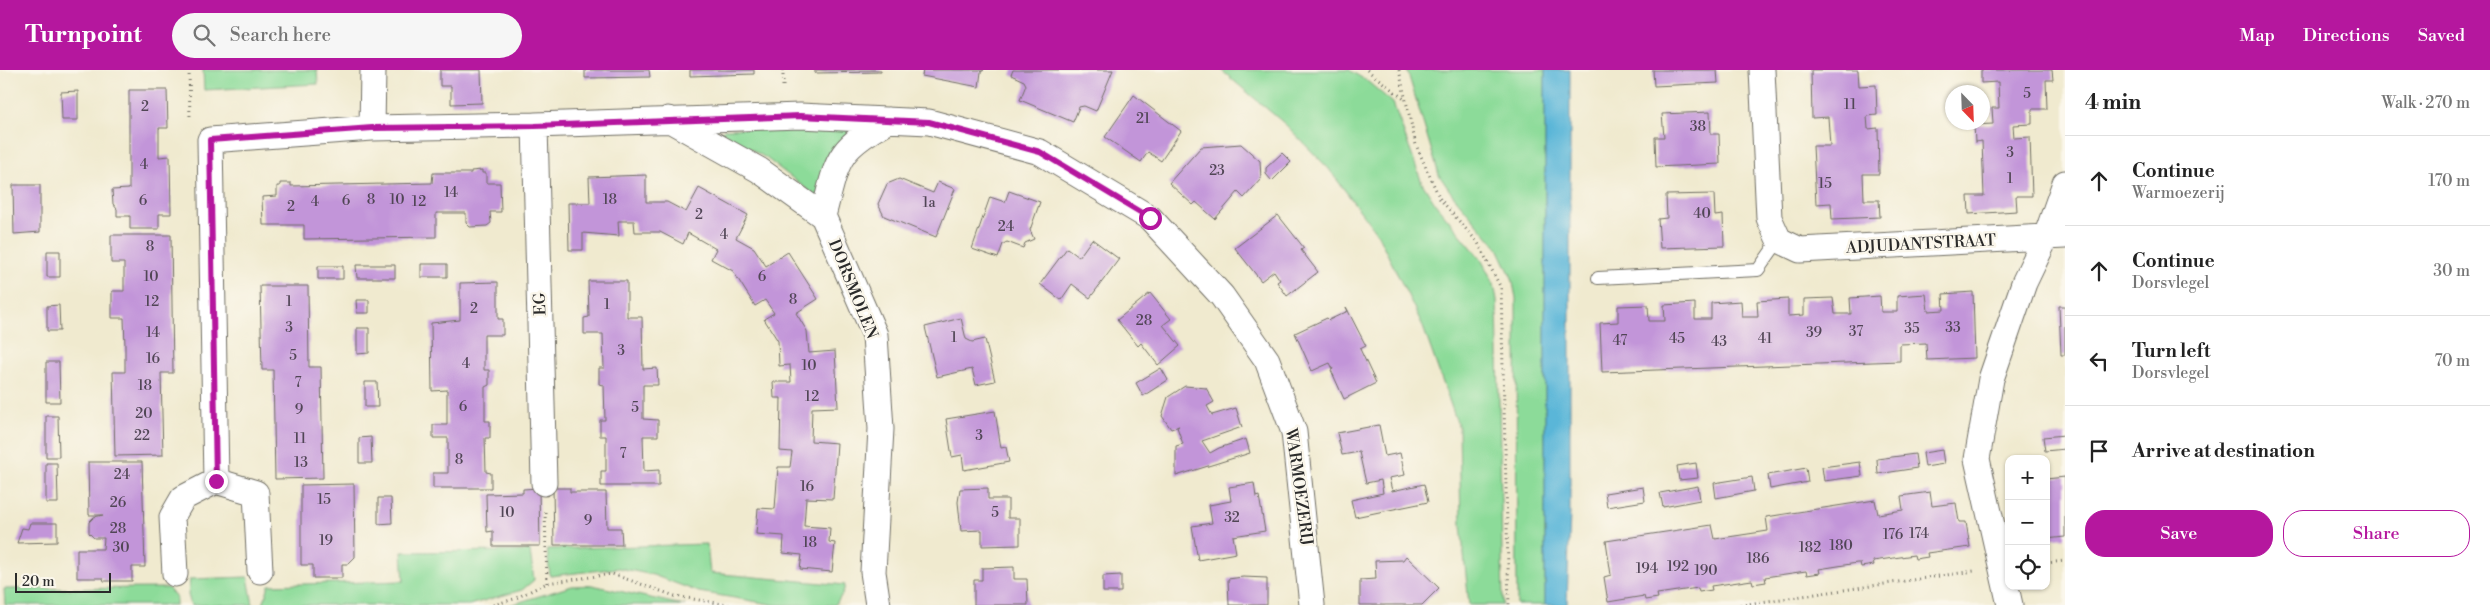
<!DOCTYPE html>
<html lang="en">
<head>
<meta charset="utf-8">
<style>
	body { margin:0; font-family:"Libre Bodoni",serif; background:#f6f6f6; color:#222 }
	.controls { position:absolute; right:15px; bottom:15px; display:grid; overflow:hidden; border-radius:10px; box-shadow:0 1px 4px #0004 }
	.controls button { width:45px; height:45px; display:grid; place-items:center; padding:0; border:0; border-bottom:1px solid #e0e0e0; background:#fff; color:#222; font:25px sans-serif }
	.compass { position:absolute; left:1945px; top:15px; width:45px; height:45px; border-radius:50%; background:#fff; box-shadow:0 1px 4px #0004; rotate:157deg }
	.scale { position:absolute; left:15px; bottom:12px; width:96px; box-sizing:border-box; padding-left:5px; border:2px solid #2b2b2b; border-top:0; font-size:14px; line-height:18px; white-space:nowrap; color:#2b2b2b; -webkit-text-stroke:4px #fbf7ec; paint-order:stroke }
	.stop { position:absolute; width:15px; height:15px; margin:-11px; border:4px solid #b5179e; border-radius:50%; background:#fff }
	.stop.end { background:#b5179e; border-color:#fff; box-shadow:0 1px 5px #0008 }
	.list { margin:0; padding:0; list-style:none }
	h2 { display:flex; justify-content:space-between; align-items:center; height:65px; margin:0; padding:0 20px; font-size:21px }
	h2 small { font-size:16px; font-weight:400; color:#767676 }
	.list li { display:grid; grid-template-columns:32px 1fr auto; gap:15px; align-items:center; box-sizing:border-box; height:90px; padding:0 20px; border-top:1px solid #e0e0e0 }
	.list b { display:block; font-size:19px; white-space:nowrap }
	.list p { margin:0; font-size:16px; white-space:nowrap; color:#767676 }
	.list em { font-size:16px; font-style:normal; color:#767676 }
	.actions { display:flex; gap:10px; padding:15px 20px }
	.actions a { flex:1; padding:11px 0; border:1px solid #b5179e; border-radius:20px; text-align:center; font-size:18px; color:#b5179e }
	.actions .main { background:#b5179e; color:#fff }
	.icon { flex:none; width:28px; height:28px; fill:none; stroke:currentColor; stroke-width:2; stroke-linecap:round; stroke-linejoin:round }
	.map { position:relative; flex:none; width:2065px; height:535px; overflow:hidden }
	header { display:flex; align-items:center; gap:30px; box-sizing:border-box; height:70px; padding:0 25px; background:#b5179e; color:#fff }
	header strong { font-size:24px }
	nav { display:flex; gap:28px; margin-inline-start:auto; font-size:18px }
	.search { width:350px; height:45px; background:#f6f6f6; display:flex; align-items:center; gap:12px; box-sizing:border-box; padding:0 18px; border-radius:28px; color:#767676; font-size:19px }
	main { display:flex }
	aside { flex:1; background:#fff }
	.map>svg:first-child { display:block }
</style>
</head>
<body>
<header>
<strong>Turnpoint</strong>
<div class="search"><svg class="icon" aria-label="search" viewBox="0 0 24 24"><circle cx="10" cy="10" r="6"/><path d="M15 15l6 6"/></svg>Search here</div>
<nav><a>Map</a><a>Directions</a><a>Saved</a></nav>
</header>
<main>
<div class="map">
<svg width="2065" height="535" viewBox="0 0 2065 535">
	<rect width="100%" height="100%" fill="#fbf7ec"/>
	<filter id="ink" filterUnits="userSpaceOnUse"><feTurbulence type="fractalNoise" baseFrequency=".02" numOctaves="2"/><feDisplacementMap in="SourceGraphic" scale="10" xChannelSelector="R" yChannelSelector="G"/><feConvolveMatrix kernelMatrix="1 2 1 2 8 2 1 2 1" color-interpolation-filters="sRGB"/></filter>
	<filter id="wash" filterUnits="userSpaceOnUse"><feTurbulence type="fractalNoise" baseFrequency=".0096" numOctaves="4" result="noise"/><feDisplacementMap in="SourceGraphic" scale="20" xChannelSelector="R" yChannelSelector="G"/><feGaussianBlur stdDeviation="1.12" result="paint"/><feColorMatrix in="noise" values="0 0 0 0 0 0 0 0 0 0 0 0 0 0 0 0 0 1.4 0 .05"/><feComposite in="paint" operator="in"/></filter>
	<g filter="url(#wash)">
		<rect width="100%" height="100%" fill="#f0eacf"/>
		<path fill="#8cdb99" stroke="#5c8362" d="M203,0H317L318,14L204,20Z
			M1221,0H1349L1367,11L1393,33L1422,113L1436,135L1481,189L1494,214L1497,230L1503,535H1469L1461,455L1459,358L1422,254L1378,165L1329,99L1285,54Z
			M1407,0H1545V535H1517L1516,228L1512,208L1498,178L1452,124L1439,105Z
			M847,56L849,66L817,127L766,88L721,62L724,59Z
			M707,474L710,503L845,515L843,523L835,535H776L699,522L653,505L619,498L550,506L547,479Z
			M530,481L534,510L522,520L469,535H263L269,515L404,511L402,482Z
			M248,507L253,535H191L188,525L190,509Z
			M592,515L673,533L685,535H510L572,516Z
			M168,518L176,528V535H5L4,519Z"/>
		<path fill="#5ab6d8" stroke="#427082" d="M1545,0H1570V442L1567,535H1545Z"/>
		<g id="blocks">
			<path fill="#c295d9" d="M440,0H481L482,33L451,34V16H440Z
				M585,0H649L650,7L585,8Z
				M690,0H754V4L690,6Z
				M815,0H881V2L815,3Z
				M923,0H984L981,2L979,17L922,6Z
				M1013,0H1113L1096,41L1084,36L1079,37L1073,52L1020,30L1026,15L1024,11L1011,5Z
				M1653,0H1717L1718,13L1654,16Z
				M1811,0H1858L1859,16L1876,15L1877,45L1867,46L1868,59L1878,58L1879,104H1863L1864,130H1879L1880,147L1832,149L1831,133L1816,134L1813,76H1830L1828,47L1812,48Z
				M1981,0H2052L2053,10H2046L2047,39H2032V54L2013,55L2014,68L2030,67L2032,126H2016L2017,141L1969,144L1968,126H1984L1982,71L1975,72L1974,55L1993,54L1992,38H1999L1998,12L1981,13Z
				M129,20H167L168,58H159V87L170,86L171,144H159V159H130V146H117V139L113,134L112,120L129,119Z
				M78,21V50H62L61,22Z
				M1134,25L1181,61L1161,91L1148,82L1141,92L1105,67Z
				M1710,42L1711,64H1719L1720,94L1656,97L1655,67H1664L1662,44Z
				M1241,74L1260,91L1261,109L1244,128L1238,122L1215,149L1196,132L1193,135L1169,113L1201,77Z
				M1282,83L1291,92L1272,111L1266,104V98Z
				M482,100V103H486V113H500L501,142H490L491,153L487,156L470,157L466,153V143H436V167L304,169V155H263L262,127L277,126V116H280V113H291V116L432,113L433,103H471V101Z
				M646,105V132H667L686,142L699,118L748,145L736,168L754,178L766,196L788,182L818,229L796,243L807,261L809,283L835,281L838,337L812,338L811,371L837,373L833,429L806,428L804,456L830,458L829,472L835,473L832,502L800,499L802,485L783,483L784,466L756,464L758,438L775,439L778,397H790L792,382L780,381L781,328H774L773,312H791L790,295L779,296L778,271L764,249L774,243L765,230L755,236L733,201L711,189L716,179L688,163L683,174L660,162H635L634,151H618L619,166L583,163V180H569L568,133H590L589,107Z
				M899,109L933,123L938,112L955,119L936,167L884,146L878,134L887,114Z
				M13,115H40V162L14,164Z
				M1009,121L1040,132L1030,160L1034,169L1025,173L1023,178L1007,172L1003,174L998,188L972,179L990,127L1005,132Z
				M1714,124L1715,146L1723,145L1724,176L1660,178L1658,149L1667,148L1666,125Z
				M1278,145L1304,178L1301,180L1318,202L1287,226L1277,212L1280,210L1274,201L1261,211L1235,178Z
				M111,165H171L173,303H161L163,385L115,386L113,302H125V276L124,248H112V221H124V193H111Z
				M1092,169L1119,189L1090,228L1072,214L1061,230L1040,214L1067,178L1079,187Z
				M47,181H60V207H47Z
				M421,194H447V207H421Z
				M356,195H395V208H357Z
				M318,196H343V209H318Z
				M588,211H627V247H642L643,299L657,298L658,315H643V349L658,350V366H643L644,401L659,400V416H601V401H606V366H600V350H605L604,315L599,314V298H604L603,264H584V248L589,247Z
				M498,212V249H503V265H484V300H489V315L485,317V351H490V368H485L486,402L491,403V418H433V403H448V368H433V355H447V320L432,321L431,253L460,250V213Z
				M260,216H308L309,297H321L323,408L275,409L273,300H262Z
				M1973,222L1975,288L1927,290L1926,273L1900,274V291L1602,302L1600,253L1618,252V236L1648,235L1649,251H1665L1664,235L1695,233V249H1711V233L1741,231L1742,247H1758L1757,231L1788,229V246L1804,245V229L1833,228L1835,244H1851L1850,228L1880,226L1881,242H1897V226L1926,224L1928,241L1944,240L1943,224Z
				M1150,223L1171,249L1163,255L1180,276L1158,295L1141,273L1138,276L1117,250Z
				M356,230H369V243H357Z
				M59,235L60,261H47V236Z
				M2059,236H2065V285H2061Z
				M1346,237L1366,276L1360,279L1376,313L1344,329L1331,300L1333,299L1330,293L1312,301L1295,263L1327,248L1329,250L1348,241Z
				M961,248L966,269L972,272L985,269L995,311L976,315L972,299L937,307L925,257Z
				M357,258H369V283L357,284Z
				M46,292H59L60,332H46Z
				M1161,298L1168,310L1143,326L1136,313Z
				M365,312H377L378,337H365Z
				M1185,316L1206,318L1214,332L1207,336L1212,345L1236,338L1242,357L1202,371L1210,383L1219,378L1246,369L1250,383L1176,406V376L1183,374L1177,357L1179,356L1171,359L1162,346L1168,327Z
				M995,341L1001,378L1006,377L1009,392L964,400L962,385L952,387L946,349Z
				M46,346H58L59,387H46Z
				M1379,355L1385,386L1400,383L1405,405L1389,408L1392,421L1424,414L1428,432L1355,447L1351,430L1383,423L1381,410L1366,413L1359,382L1342,385L1337,363Z
				M2065,365V379L2045,381L2043,367Z
				M371,367L372,393H359V368Z
				M1942,380L1944,394L1925,397L1923,383Z
				M1915,384L1917,398L1878,404L1877,389Z
				M88,392H142L145,497H132V511H104L103,508H77V479H103L104,468H94L89,463V452L94,447L103,445H89Z
				M1860,392L1862,406L1824,411L1822,397Z
				M46,393H57L58,433H46Z
				M1696,393L1698,408L1679,410L1677,396Z
				M1806,398L1808,412L1770,419L1768,405Z
				M1752,407L1754,421L1716,428L1714,413Z
				M2065,407V467L2046,469V409Z
				M1254,413L1256,427L1259,426L1265,461L1233,466L1236,483L1198,490L1192,456L1212,453L1209,435L1231,431L1229,417Z
				M354,414L355,487L348,494H342V508H313V495H301V415Z
				M1698,416L1700,430L1663,437L1660,423Z
				M1643,417L1645,431L1607,437L1605,423Z
				M539,418L540,476H493V461L487,462L486,424L523,423V419Z
				M553,418H570V422H606L607,458H621L622,475H554Z
				M988,418V429H1008V448H1020V475L982,476V460L961,461L958,432L960,419Z
				M1930,422L1932,436L1956,433L1959,452H1966L1970,477L1927,483L1928,487L1915,489L1914,485L1873,491L1874,495L1861,497L1860,493H1857L1819,499L1820,503L1807,505L1806,501L1765,507L1766,512L1753,514L1752,510L1711,516L1712,520L1699,522L1698,518L1657,524L1658,528L1645,530L1644,526L1608,532L1604,507L1611,505L1606,471L1712,455L1715,469L1768,461L1766,447L1875,430L1878,444L1903,440L1901,426Z
				M378,428H391L392,453L378,454Z
				M30,453H57V472L17,473L22,458L28,459Z
				M1406,486L1439,518L1422,535H1360V510L1376,509L1375,491L1403,490Z
				M1014,497V509H1027L1028,535H974V510H982V498Z
				M1121,505V522H1103V506Z
				M1243,507L1267,508V535H1229L1228,509Z"/>
		</g>
	</g>
	<g filter="url(#ink)">
		<use href="#blocks" fill-opacity="0" stroke="#706e64" stroke-width="1"/>
		<g fill="none" stroke-linecap="round" stroke-linejoin="round">
			<defs>
				<path id="service" d="M1598,208L1758,200L1779,170"/>
				<path id="minor" d="M1762,0L1769,148L1779,170L1800,180L2065,166
					M668,49L759,100L823,146L875,265L881,359L873,502L878,535
					M535,55L544,413
					M372,58L373,0
					M823,146C838,89 835,80 889,50
					M216,411L256,423L260,501
					M175,504L172,447L183,428L216,411L210,70L372,58L535,55L800,46L929,52L1040,82L1150,148L1222,226L1267,290L1294,362L1312,535
					M2010,535L1977,389L1991,309L2024,213L2046,167L2065,113"/>
			</defs>
			<use href="#service" stroke="#706e64" stroke-width="14"/>
			<use href="#minor" stroke="#706e64" stroke-width="27"/>
			<path stroke="#706e64" stroke-width="3" stroke-dasharray="1 4" stroke-linecap="butt" d="M189,0L190,49
				M783,0V17
				M1367,0L1404,29
				M1399,0L1416,75L1440,129L1478,173L1501,218L1509,535
				M545,442L547,513
				M2046,493L2065,491
				M493,535L514,529L547,513L612,504L675,526L729,535
				M1740,535L1974,501"/>
			<use href="#service" stroke="#fff" stroke-width="12"/>
			<use href="#minor" stroke="#fff" stroke-width="25"/>
		</g>
	</g>
	<g fill="none" stroke-linecap="round" stroke-linejoin="round" filter="url(#ink)">
		<path stroke="#b5179e" stroke-width="6" d="M216,411L210,70L372,58L535,56L800,46L929,52L1040,82L1150,148"/>
	</g>
	<g text-anchor="middle" dominant-baseline="central" stroke-width="5" stroke-linejoin="round" paint-order="stroke">
		<g font-size="14" fill="#514656">
			<text x="2027" y="24">5</text>
			<text x="1850" y="35">11</text>
			<text x="145" y="37">2</text>
			<text x="1143" y="49">21</text>
			<text x="1698" y="57">38</text>
			<text x="2010" y="83">3</text>
			<text x="144" y="95">4</text>
			<text x="1217" y="101">23</text>
			<text x="2010" y="109">1</text>
			<text x="1825" y="114">15</text>
			<text x="451" y="123">14</text>
			<text x="371" y="130">8</text>
			<text x="397" y="130">10</text>
			<text x="610" y="130">18</text>
			<text x="143" y="131">6</text>
			<text x="346" y="131">6</text>
			<text x="315" y="132">4</text>
			<text x="419" y="132">12</text>
			<text x="929" y="133">1a</text>
			<text x="291" y="137">2</text>
			<text x="1702" y="144">40</text>
			<text x="699" y="145">2</text>
			<text x="1006" y="157">24</text>
			<text x="724" y="165">4</text>
			<text x="150" y="177">8</text>
			<text x="151" y="207">10</text>
			<text x="762" y="207">6</text>
			<text x="793" y="230">8</text>
			<text x="152" y="232">12</text>
			<text x="289" y="232">1</text>
			<text x="607" y="235">1</text>
			<text x="474" y="239">2</text>
			<text x="1144" y="251">28</text>
			<text x="289" y="258">3</text>
			<text x="1953" y="258">33</text>
			<text x="1912" y="259">35</text>
			<text x="1856" y="262">37</text>
			<text x="153" y="263">14</text>
			<text x="1814" y="263">39</text>
			<text x="954" y="268">1</text>
			<text x="1677" y="269">45</text>
			<text x="1765" y="269">41</text>
			<text x="1620" y="271">47</text>
			<text x="1719" y="272">43</text>
			<text x="621" y="281">3</text>
			<text x="293" y="286">5</text>
			<text x="153" y="289">16</text>
			<text x="466" y="294">4</text>
			<text x="809" y="296">10</text>
			<text x="298" y="313">7</text>
			<text x="145" y="316">18</text>
			<text x="812" y="327">12</text>
			<text x="463" y="337">6</text>
			<text x="635" y="338">5</text>
			<text x="299" y="340">9</text>
			<text x="144" y="344">20</text>
			<text x="142" y="366">22</text>
			<text x="979" y="366">3</text>
			<text x="300" y="369">11</text>
			<text x="623" y="384">7</text>
			<text x="459" y="390">8</text>
			<text x="301" y="393">13</text>
			<text x="122" y="405">24</text>
			<text x="807" y="417">16</text>
			<text x="324" y="430">15</text>
			<text x="118" y="433">26</text>
			<text x="507" y="443">10</text>
			<text x="995" y="443">5</text>
			<text x="1232" y="448">32</text>
			<text x="588" y="451">9</text>
			<text x="118" y="459">28</text>
			<text x="1919" y="464">174</text>
			<text x="1893" y="465">176</text>
			<text x="326" y="471">19</text>
			<text x="810" y="473">18</text>
			<text x="1841" y="476">180</text>
			<text x="121" y="478">30</text>
			<text x="1810" y="478">182</text>
			<text x="1758" y="489">186</text>
			<text x="1678" y="497">192</text>
			<text x="1647" y="499">194</text>
			<text x="1706" y="501">190</text>
		</g>
		<g font-size="16" fill="#2b2b2b" stroke="#fbf7ec">
			<text transform="translate(1921 174) rotate(-3)">ADJUDANTSTRAAT</text>
			<text transform="translate(853 219) rotate(68)">DORSMOLEN</text>
			<text transform="translate(540 234) rotate(-92)">EG</text>
			<text transform="translate(1299 417) rotate(82)">WARMOEZERIJ</text>
		</g>
	</g>
</svg>
<div class="controls">
<button>+</button>
<button>−</button>
<button><svg class="icon" aria-label="locate" viewBox="0 0 24 24"><circle cx="12" cy="12" r="6"/><path d="M12 2v4M12 18v4M2 12h4M18 12h4"/></svg></button>
</div>
<svg class="compass" viewBox="-18 -18 36 36"><path d="M0-13l5 13h-10z" fill="#e53935"/><path d="M0 13l5-13h-10z" fill="#767676"/></svg>
<div class="scale">20 m</div>
<div class="stop" style="left:1150px;top:148px"></div>
<div class="stop end" style="left:216px;top:411px"></div>
</div>
<aside>
<h2>4 min<small>Walk · 270 m</small></h2>
<ul class="list">
<li><svg class="icon" aria-label="ahead" viewBox="0 0 24 24"><path d="M12 20V5M6 11l6-6 6 6"/></svg><div><b>Continue</b><p>Warmoezerij</p></div><em>170 m</em></li>
<li><svg class="icon" aria-label="ahead" viewBox="0 0 24 24"><path d="M12 20V5M6 11l6-6 6 6"/></svg><div><b>Continue</b><p>Dorsvlegel</p></div><em>30 m</em></li>
<li><svg class="icon" aria-label="left" viewBox="0 0 24 24"><path d="M17 20v-9H6M10 6l-5 5 5 5"/></svg><div><b>Turn left</b><p>Dorsvlegel</p></div><em>70 m</em></li>
<li><svg class="icon" aria-label="arrive" viewBox="0 0 24 24"><path d="M6 21V4h12l-3 4 3 4H6"/></svg><div><b>Arrive at destination</b></div></li>
</ul>
<div class="actions"><a class="main">Save</a><a>Share</a></div>
</aside>
</main>
</body>
</html>
